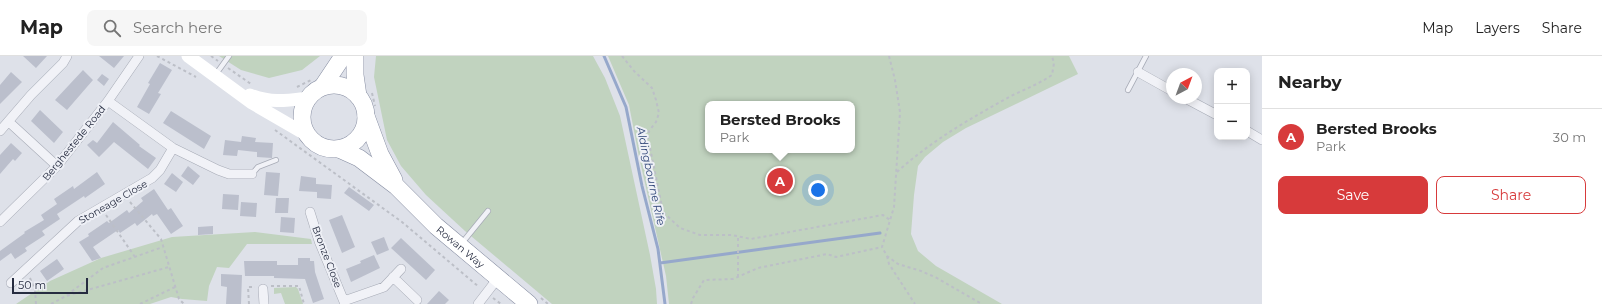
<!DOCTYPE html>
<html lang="en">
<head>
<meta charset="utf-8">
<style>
	body { margin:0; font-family:Montserrat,sans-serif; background:#f6f6f6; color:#222 }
	.controls { position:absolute; right:12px; top:12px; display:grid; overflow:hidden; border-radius:8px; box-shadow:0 2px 10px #0003 }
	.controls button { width:36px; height:36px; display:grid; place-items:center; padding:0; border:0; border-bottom:1px solid #e0e0e0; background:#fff; color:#222; font:20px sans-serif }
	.compass { position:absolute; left:1166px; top:12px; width:36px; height:36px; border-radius:50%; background:#fff; box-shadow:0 2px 10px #0003; rotate:41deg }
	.scale { position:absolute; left:12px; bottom:10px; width:76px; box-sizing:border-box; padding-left:4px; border:2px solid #262c40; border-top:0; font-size:11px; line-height:14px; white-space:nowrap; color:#262c40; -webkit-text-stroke:3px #eef0f6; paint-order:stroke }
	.you { position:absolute; left:818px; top:134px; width:14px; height:14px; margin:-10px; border:3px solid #fff; border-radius:50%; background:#1a73e8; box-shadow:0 0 0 6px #1a73e833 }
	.badge { display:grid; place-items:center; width:26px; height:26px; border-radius:50%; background:#d73a3b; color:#fff; font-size:13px; font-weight:700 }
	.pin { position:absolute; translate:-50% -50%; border:2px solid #fff; box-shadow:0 1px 4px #0006 }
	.popup { position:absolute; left:705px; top:45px; width:150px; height:52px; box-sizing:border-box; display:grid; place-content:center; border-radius:8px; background:#fff; filter:drop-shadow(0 1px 3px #0005); font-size:13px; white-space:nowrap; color:#767676 }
	.popup b { font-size:15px; color:#222 }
	.popup::after { content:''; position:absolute; left:50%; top:100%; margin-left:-8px; border:8px solid transparent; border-top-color:#fff }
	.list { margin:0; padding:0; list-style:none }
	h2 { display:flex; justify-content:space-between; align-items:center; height:52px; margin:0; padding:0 16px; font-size:17px }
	h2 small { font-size:13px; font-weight:400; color:#767676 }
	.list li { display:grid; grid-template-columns:26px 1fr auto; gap:12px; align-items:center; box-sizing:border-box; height:56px; padding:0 16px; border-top:1px solid #e0e0e0 }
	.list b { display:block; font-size:15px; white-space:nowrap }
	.list p { margin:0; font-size:13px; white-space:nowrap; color:#767676 }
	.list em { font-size:13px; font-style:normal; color:#767676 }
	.actions { display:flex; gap:8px; padding:12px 16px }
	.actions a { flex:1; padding:9px 0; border:1px solid #d73a3b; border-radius:8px; text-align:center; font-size:14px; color:#d73a3b }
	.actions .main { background:#d73a3b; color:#fff }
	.icon { flex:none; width:22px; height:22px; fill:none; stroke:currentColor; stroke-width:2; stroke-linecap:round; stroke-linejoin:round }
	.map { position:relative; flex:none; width:1262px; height:248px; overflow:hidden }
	header { display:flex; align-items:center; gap:24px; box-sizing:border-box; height:56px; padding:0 20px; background:#fff; border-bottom:1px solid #e0e0e0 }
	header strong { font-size:19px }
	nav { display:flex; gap:22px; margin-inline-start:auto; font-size:14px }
	.search { width:280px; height:36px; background:#f6f6f6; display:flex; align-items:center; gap:10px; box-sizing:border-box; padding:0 14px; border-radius:8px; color:#767676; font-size:15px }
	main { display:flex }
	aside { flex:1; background:#fff }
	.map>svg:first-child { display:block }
</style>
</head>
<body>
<header>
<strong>Map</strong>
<div class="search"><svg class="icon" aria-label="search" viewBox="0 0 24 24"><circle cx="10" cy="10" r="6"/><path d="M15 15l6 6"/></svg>Search here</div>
<nav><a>Map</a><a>Layers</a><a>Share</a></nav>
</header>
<main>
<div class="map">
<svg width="1262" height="248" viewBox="0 0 1262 248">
	<rect width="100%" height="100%" fill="#dee1e9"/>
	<path fill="#c1d3bf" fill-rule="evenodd" d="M219,0H320L302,14L269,22L241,14Z
		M376,0H593L605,22L620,60L650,199L656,233L657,248H552L465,175L426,139L401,110L387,84L374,21Z
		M608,0H1069L1078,18L966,72L943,86L925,101L918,110L914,139L911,178L918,195L936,210L1002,248H669L666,220L639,101L629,49ZM708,48H852V94H708Z
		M255,176L311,183L312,188H247L229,212L217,211L209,230L207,245L182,243L171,241L150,248H16L50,225L101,202L172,181Z
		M296,231L298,233L303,248H285L281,237L274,238V232Z"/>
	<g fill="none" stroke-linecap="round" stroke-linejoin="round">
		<path stroke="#96a8cb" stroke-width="3" d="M604,0L626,51L642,130L658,193L665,248
			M660,207L880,177"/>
	</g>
	<path fill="#bbbfcc" d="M23,0H47L36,12Z
		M99,0H124L114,12Z
		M160,7L172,14L158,37L161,38L149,58L137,51L150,28L148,27Z
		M83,14L93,24L67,54L55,44Z
		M11,16L22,26L0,48V29Z
		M102,18L109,23L104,30L97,24Z
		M40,54L63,76L54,87L31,65Z
		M171,55L211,80L204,93L163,67Z
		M113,66L140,89L139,90L156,102L148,113L114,86L99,101L87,89L93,84L97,87Z
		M242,80L256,82L255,86L273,87L272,102L257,101V96L238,94L237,100L223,99L225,84L241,86Z
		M11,87L22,97L15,105L13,103L0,118V99Z
		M188,110L200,120L193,129L181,120Z
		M97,116L105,128L85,142L84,140L57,158L60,163L42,175L45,179L25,192L27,195L15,203L11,197L0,205V195L25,177L24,176L44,164L41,159L57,148L54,143L73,130L74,133Z
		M266,116L280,117L278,140L264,139Z
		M172,117L183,126L176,136L164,128Z
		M301,120L316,122V128L332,129L331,143L317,142V136L299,135Z
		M349,131L374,149L369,155L344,137Z
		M154,133L168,154L171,152L183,170L171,178L157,158L153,160L152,158L137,170L135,167L120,177L118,174L93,191L101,202L92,205L79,186L89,180L88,178L107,165L109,167L127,154L129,157L143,145L141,142Z
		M223,138L239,139L238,154L222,153Z
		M276,142H289L288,157H275Z
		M241,146L257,147L256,161L240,160Z
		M342,159L355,191L342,197L329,164Z
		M281,161L295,162L294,177L280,176Z
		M213,170V178L198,179V171Z
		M384,181L389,194L377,199L371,186Z
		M401,182L435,214L426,224L391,192Z
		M374,199L380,212L351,226L346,213L361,207L360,205Z
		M298,202H310V205H314L315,216L324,243L313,247L305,223L274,222V220H245L244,205H277V209H298Z
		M57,203L64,213L47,225L40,215Z
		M221,218L242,219L241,248H226L227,231L221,230Z
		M439,235L449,244L445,248H427Z"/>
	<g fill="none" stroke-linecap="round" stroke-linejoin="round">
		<defs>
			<path id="lane" d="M216,18L229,0
				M1128,34L1146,0
				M252,118L258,111L276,104
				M462,187L488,155"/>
			<path id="street" d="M1138,16L1172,35
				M1185,42L1217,59
				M108,45L173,92L218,114L229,118H252
				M9,66L57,110
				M0,75L31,39L63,7L67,0
				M1247,75L1262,84
				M310,156L319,185L345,248
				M0,166L57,110L108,45L139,0
				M393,221L417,244
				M11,227L78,165L152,122L160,114L173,92
				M263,233L264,248
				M344,245L384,231L401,213
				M478,248L498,222"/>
			<g id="highway">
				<path d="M355,0V19L358,40"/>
				<circle cx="334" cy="61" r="32"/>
				<path d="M323,30L343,0"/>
				<path d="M366,60L380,98L394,124"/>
				<path id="s1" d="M339,93L359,102L396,130L436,170L529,248"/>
			</g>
		</defs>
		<use href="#lane" stroke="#a7abb6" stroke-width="6"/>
		<use href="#street" stroke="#a7abb6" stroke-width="10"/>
		<use href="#highway" stroke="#848ba0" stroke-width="18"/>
		<path stroke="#bcbfc7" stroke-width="2" stroke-dasharray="3 3" stroke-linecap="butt" d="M157,0L196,21
			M211,0L218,5
			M622,0L634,15L652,32L656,44L659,57L656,66L649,75L648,82L663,156L680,172L700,179H732L751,183L883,159L890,164
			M889,0L895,24L900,56L894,151L882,191L887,200L898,208L921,215L937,222L982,248
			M228,12L251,28
			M297,31L311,24
			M372,37L375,50
			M275,74L402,166L479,231
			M897,116C931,85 971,62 1011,40C1025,33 1039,28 1052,19L1054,7L1052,0
			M130,146L161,183L179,243L184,248
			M106,159L135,201
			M887,200L889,208L915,248
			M738,221V180
			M30,222L35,234L36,248
			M271,230H299L304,248
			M67,239L103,212L163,191
			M493,242L501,248
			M541,242L548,248
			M51,248L66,240L169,211
			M140,248L175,231
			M249,248L248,231H255
			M691,248L693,242L704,224L733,223L758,212L827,198L836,201L882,191"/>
		<use href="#lane" stroke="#f1f2f7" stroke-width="4.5"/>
		<use href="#street" stroke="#f1f2f7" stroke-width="9"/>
		<path stroke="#fff" stroke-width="13" d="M188,0L252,47L307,79
			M250,39C272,47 284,45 307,42"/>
		<use href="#highway" stroke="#fff" stroke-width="17"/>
	</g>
	<g text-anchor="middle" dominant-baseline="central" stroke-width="4" stroke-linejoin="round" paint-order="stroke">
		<g font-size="10" fill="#262c40" stroke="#eef0f6">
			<text transform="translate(74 87) rotate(-51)">Berghestede Road</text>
			<text transform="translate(113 146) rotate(-30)">Stoneage Close</text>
			<text stroke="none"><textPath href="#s1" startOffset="157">Rowan Way</textPath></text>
			<text transform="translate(327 201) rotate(69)">Bronze Close</text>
		</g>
		<g font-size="11" font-style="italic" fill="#2e4477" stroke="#eef0f6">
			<text transform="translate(651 120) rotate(78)">Aldingbourne Rife</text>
		</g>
	</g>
</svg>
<div class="controls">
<button>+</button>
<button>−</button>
</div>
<svg class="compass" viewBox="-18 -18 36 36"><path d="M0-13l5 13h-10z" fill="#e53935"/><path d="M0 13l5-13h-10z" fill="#767676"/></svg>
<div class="scale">50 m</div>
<div class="you"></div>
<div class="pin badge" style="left:780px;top:125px">A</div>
<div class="popup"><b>Bersted Brooks</b>Park</div>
</div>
<aside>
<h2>Nearby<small></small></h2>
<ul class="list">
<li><span class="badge">A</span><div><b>Bersted Brooks</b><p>Park</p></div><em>30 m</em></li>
</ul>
<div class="actions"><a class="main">Save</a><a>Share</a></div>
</aside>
</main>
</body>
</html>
